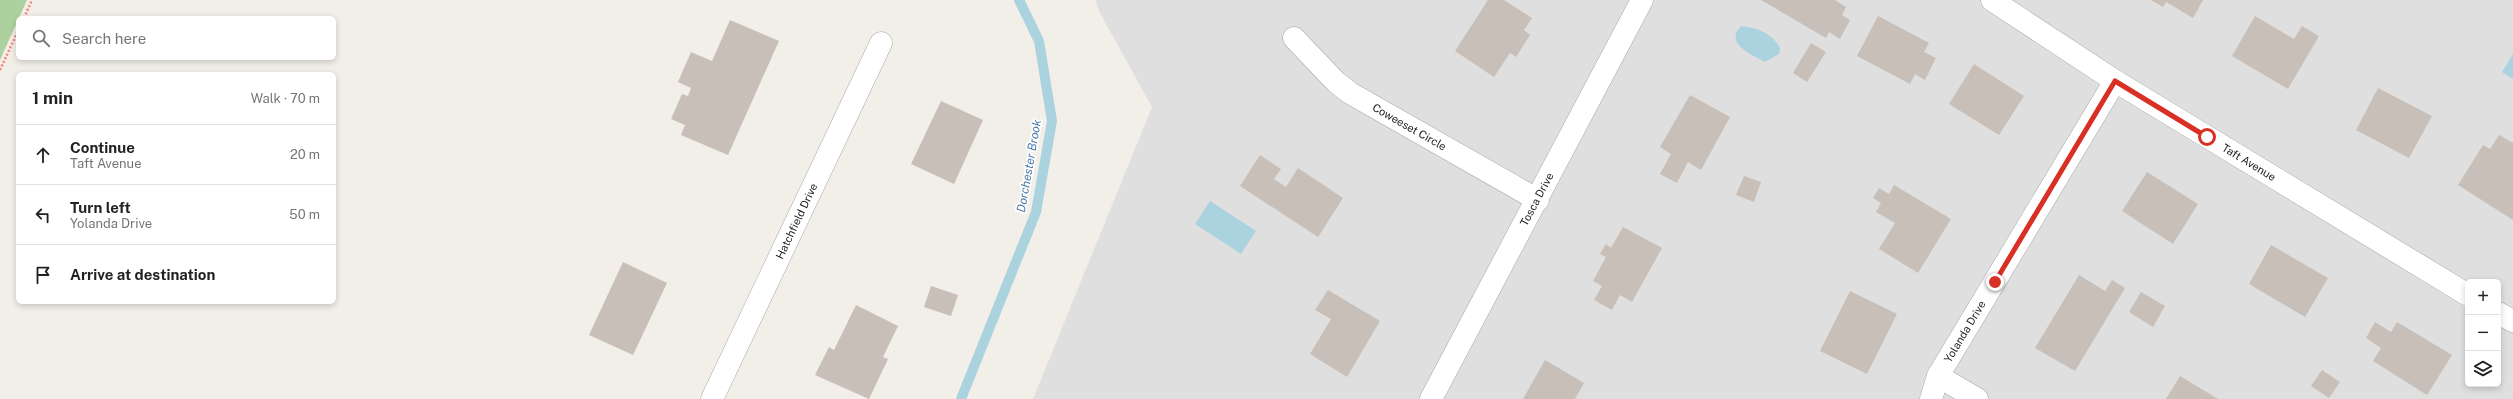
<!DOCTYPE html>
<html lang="en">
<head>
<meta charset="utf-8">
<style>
	body { margin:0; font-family:"Public Sans",sans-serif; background:#f6f6f6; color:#222 }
	.controls { position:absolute; right:12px; bottom:12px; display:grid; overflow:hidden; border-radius:6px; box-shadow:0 2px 6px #0003 }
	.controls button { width:36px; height:36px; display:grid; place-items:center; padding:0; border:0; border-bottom:1px solid #e0e0e0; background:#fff; color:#222; font:20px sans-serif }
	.stop { position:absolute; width:12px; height:12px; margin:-9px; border:3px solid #d93025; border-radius:50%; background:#fff }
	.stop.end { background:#d93025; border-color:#fff; box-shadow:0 1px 4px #0008 }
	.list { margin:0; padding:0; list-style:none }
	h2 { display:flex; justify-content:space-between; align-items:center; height:52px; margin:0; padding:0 16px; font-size:17px }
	h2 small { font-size:13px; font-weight:400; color:#767676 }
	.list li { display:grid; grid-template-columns:26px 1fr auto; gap:12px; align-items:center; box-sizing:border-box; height:60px; padding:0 16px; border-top:1px solid #e0e0e0 }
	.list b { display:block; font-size:15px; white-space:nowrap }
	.list p { margin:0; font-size:13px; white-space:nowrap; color:#767676 }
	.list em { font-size:13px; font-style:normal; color:#767676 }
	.icon { flex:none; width:22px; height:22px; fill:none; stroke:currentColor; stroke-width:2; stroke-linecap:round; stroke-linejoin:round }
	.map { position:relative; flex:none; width:2513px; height:399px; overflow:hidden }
	.search { position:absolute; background:#fff; box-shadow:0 2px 6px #0003; left:16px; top:16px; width:320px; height:44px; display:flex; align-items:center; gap:10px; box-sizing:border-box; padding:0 14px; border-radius:6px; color:#767676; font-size:15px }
	.panel { position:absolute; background:#fff; box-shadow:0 2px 6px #0003; left:16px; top:72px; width:320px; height:232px; border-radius:6px }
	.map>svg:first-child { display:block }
</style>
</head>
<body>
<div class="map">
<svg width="2513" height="399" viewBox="0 0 2513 399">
	<rect width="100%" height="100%" fill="#f2efe9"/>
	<path fill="#e0dfdf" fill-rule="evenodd" d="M1095,0H2513V399H1033L1152,107L1100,13ZM2468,282H2498V384H2468Z"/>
	<path fill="#add19e" d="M0,0H27L0,60Z"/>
	<path fill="#aad3df" d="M1741,26C1757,27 1773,34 1780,48L1779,54L1765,62C1751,54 1724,44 1741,26Z
		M2513,54V79L2502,72Z
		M1210,201L1256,231L1241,254L1195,224Z"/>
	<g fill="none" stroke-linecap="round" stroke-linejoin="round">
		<path stroke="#aad3df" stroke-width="10" d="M961,399L1036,212L1052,121L1039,41L1019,0"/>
	</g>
	<path fill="#c7bfb8" d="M1488,0H1504L1532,18L1524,30L1530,35L1516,57L1510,53L1494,77L1455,51Z
		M1761,0H1835L1846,7L1842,15L1850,20L1840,39L1829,32L1826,38Z
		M2151,0H2203L2193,18L2166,2L2163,7Z
		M1878,16L1929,43L1924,52L1936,58L1925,80L1915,74L1910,84L1857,56Z
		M2255,16L2294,39L2302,26L2319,36L2288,89L2232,56Z
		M730,20L779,41L728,155L681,135L685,125L671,119L682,94L688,96L691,88L678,82L691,52L712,61Z
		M1811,43L1826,52L1807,82L1793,73Z
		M1974,64L2024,96L1999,135L1949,104Z
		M2378,88L2432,116L2409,158L2356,130Z
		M1690,95L1730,117L1701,170L1688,162L1677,183L1660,174L1671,154L1660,147Z
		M941,101L983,120L954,184L911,164Z
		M2499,135L2513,143V220L2458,185L2483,145L2490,149Z
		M1260,155L1281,169L1274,179L1286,187L1298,168L1343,198L1318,237L1240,186Z
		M2147,172L2198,204L2173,244L2122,211Z
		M1744,176L1761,182L1754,202L1736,195Z
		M1894,185L1951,219L1918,273L1879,249L1895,223L1876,212L1881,203L1873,198L1879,188L1889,194Z
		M1623,227L1662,248L1632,302L1620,295L1612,310L1594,300L1602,286L1593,281L1606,257L1600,254L1606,244L1611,248Z
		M2271,245L2328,278L2305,317L2249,284Z
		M623,262L667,283L633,355L589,335Z
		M2079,275L2105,291L2112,280L2125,288L2075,371L2035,348Z
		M931,286L958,295L951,316L924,307Z
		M1328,290L1380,321L1347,377L1310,354L1331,319L1315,310Z
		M1850,291L1897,314L1867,374L1820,351Z
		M2141,292L2165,306L2153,327L2129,312Z
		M856,305L898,326L883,357L888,359L869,399L815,375L829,347L834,350Z
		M2375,322L2391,332L2397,322L2452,355L2427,395L2373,361L2381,348L2366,338Z
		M1545,360L1584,383L1575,399H1523Z
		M2322,370L2340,382L2329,398L2311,386Z
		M2180,376L2218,399H2166Z"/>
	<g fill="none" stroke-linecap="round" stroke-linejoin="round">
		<defs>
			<g id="minor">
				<path id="s1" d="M1992,0L2115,81L2468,295"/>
				<path id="s2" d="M1294,38L1336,82L1350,93L1538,200"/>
				<path d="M2498,313L2513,321"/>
				<path d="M1938,376L1977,399"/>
				<path id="s3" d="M712,399L881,43"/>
				<path id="s4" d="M1431,399L1642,0"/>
				<path id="s5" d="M1931,399L1938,376L2115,81"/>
			</g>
		</defs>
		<use href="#minor" stroke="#a9a9a9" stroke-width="23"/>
		<path stroke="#fa8072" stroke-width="2.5" stroke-dasharray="2 2" stroke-linecap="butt" d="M24,18L32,0
			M0,70L18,31"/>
		<use href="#minor" stroke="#fff" stroke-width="22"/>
	</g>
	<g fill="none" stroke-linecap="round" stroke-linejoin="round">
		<path stroke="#d93025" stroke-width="5" d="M1995,282L2115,81L2207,137"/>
	</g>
	<g text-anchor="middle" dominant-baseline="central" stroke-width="3.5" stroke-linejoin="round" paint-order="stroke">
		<g font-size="11" fill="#222" stroke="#fff">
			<text stroke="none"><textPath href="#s2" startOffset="147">Coweeset Circle</textPath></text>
			<text stroke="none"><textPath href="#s1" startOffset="304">Taft Avenue</textPath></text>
			<text stroke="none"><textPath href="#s4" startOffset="226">Tosca Drive</textPath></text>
			<text stroke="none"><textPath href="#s3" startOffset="197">Hatchfield Drive</textPath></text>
			<text stroke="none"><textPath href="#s5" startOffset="76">Yolanda Drive</textPath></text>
		</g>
		<g font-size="12" font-style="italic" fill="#4a7aab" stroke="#fff">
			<text transform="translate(1029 166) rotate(-80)">Dorchester Brook</text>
		</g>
	</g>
</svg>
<div class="controls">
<button>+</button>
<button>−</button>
<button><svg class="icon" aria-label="layers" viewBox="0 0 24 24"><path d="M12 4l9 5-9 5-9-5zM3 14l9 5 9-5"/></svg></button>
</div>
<div class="stop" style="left:2207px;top:137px"></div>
<div class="stop end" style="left:1995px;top:282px"></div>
<div class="search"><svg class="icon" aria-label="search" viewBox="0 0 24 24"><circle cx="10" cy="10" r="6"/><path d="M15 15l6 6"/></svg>Search here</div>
<section class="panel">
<h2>1 min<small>Walk · 70 m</small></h2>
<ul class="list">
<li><svg class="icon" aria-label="ahead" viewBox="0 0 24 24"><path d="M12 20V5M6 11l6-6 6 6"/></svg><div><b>Continue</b><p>Taft Avenue</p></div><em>20 m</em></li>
<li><svg class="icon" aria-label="left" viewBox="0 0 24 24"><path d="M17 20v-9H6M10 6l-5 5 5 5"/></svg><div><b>Turn left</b><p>Yolanda Drive</p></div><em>50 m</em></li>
<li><svg class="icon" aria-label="arrive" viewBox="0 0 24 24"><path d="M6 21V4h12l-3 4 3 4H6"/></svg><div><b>Arrive at destination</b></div></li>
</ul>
</section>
</div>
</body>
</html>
